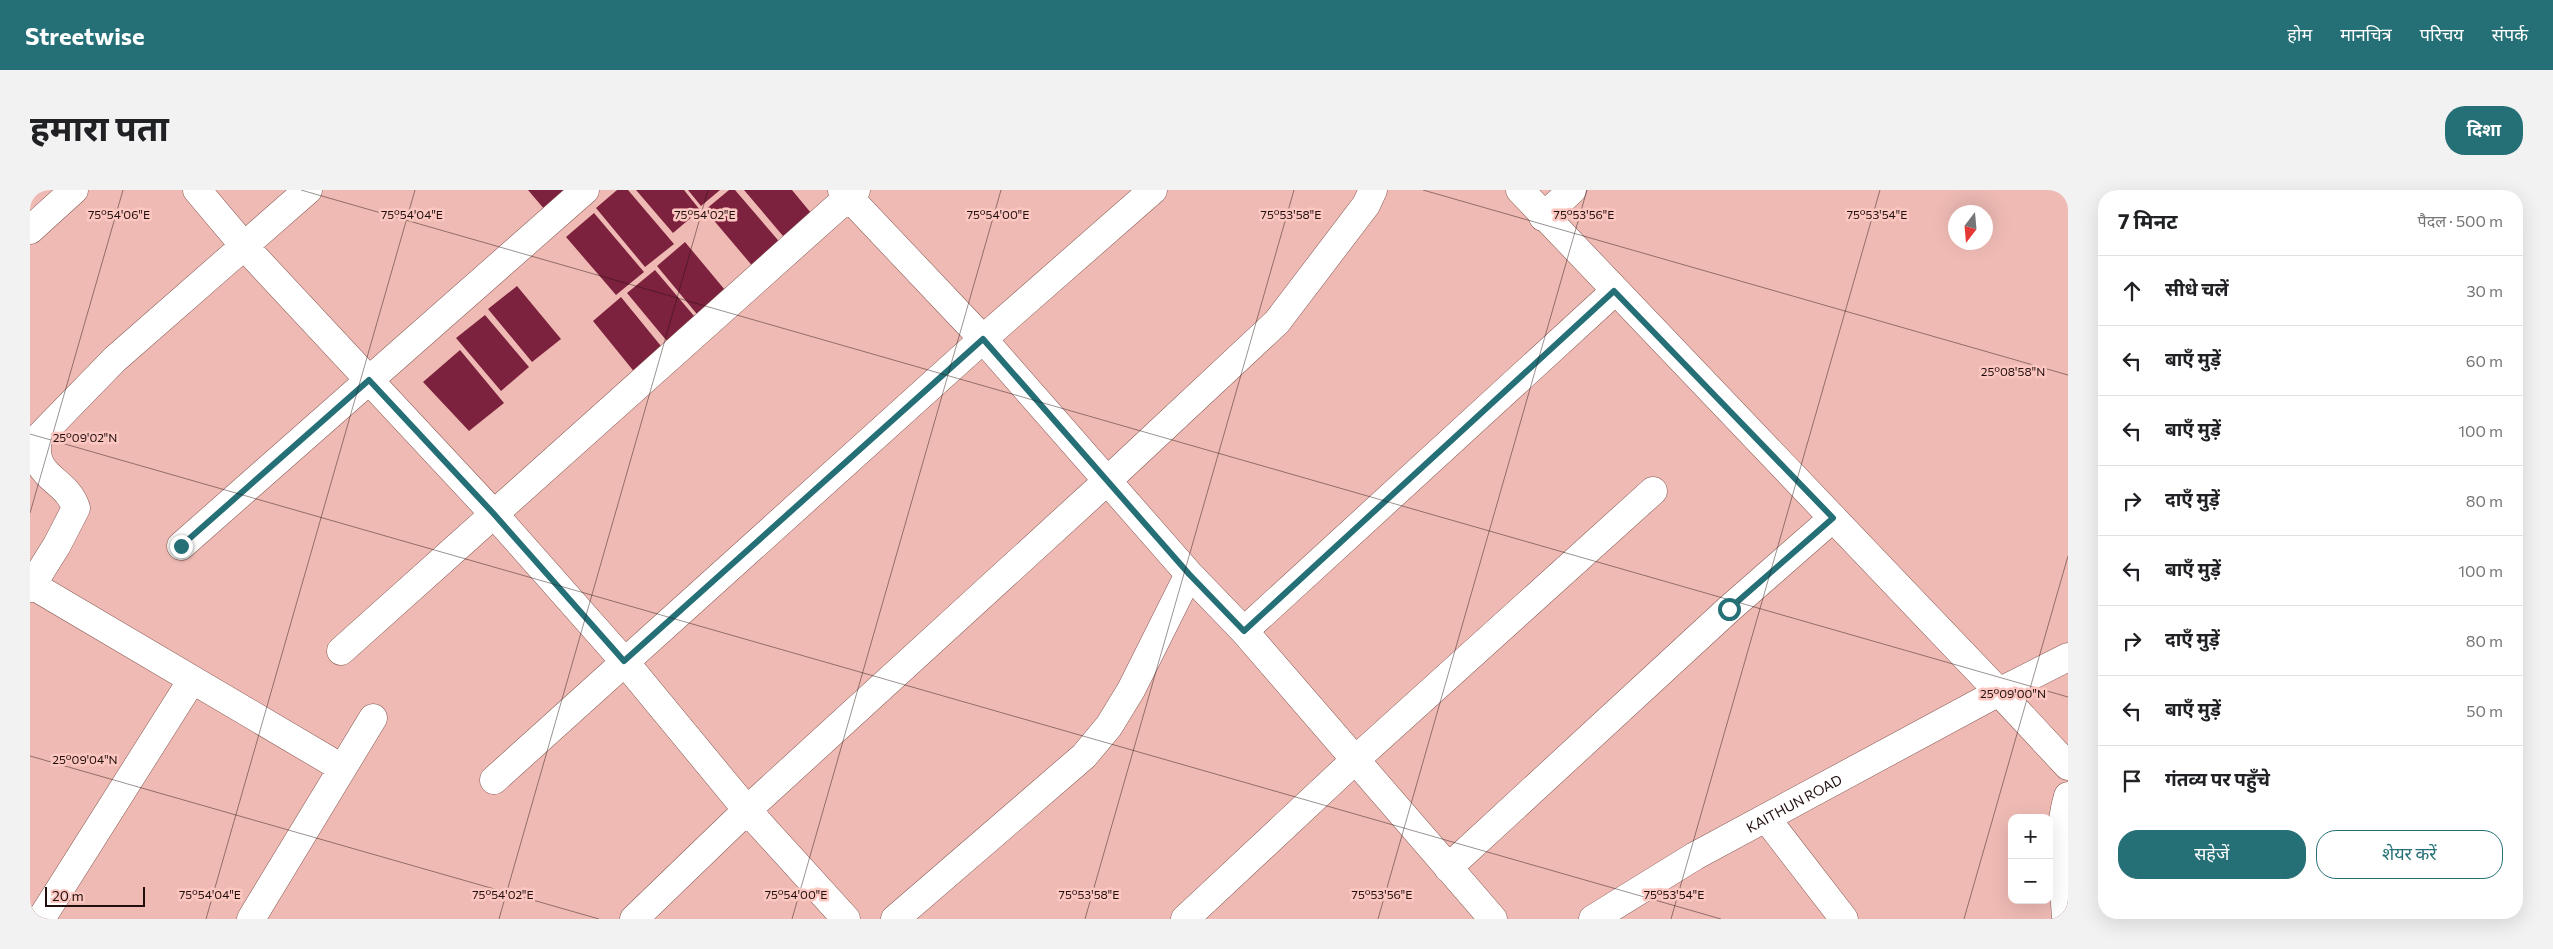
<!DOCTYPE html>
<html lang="hi">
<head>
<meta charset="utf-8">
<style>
	body { margin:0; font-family:Commissioner,"Noto Sans Devanagari",sans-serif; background:#f2f2f2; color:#202124 }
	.controls { position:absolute; right:15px; bottom:15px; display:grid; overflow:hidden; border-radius:10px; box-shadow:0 5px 20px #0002 }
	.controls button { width:45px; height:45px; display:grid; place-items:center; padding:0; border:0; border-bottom:1px solid #e0e0e0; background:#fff; color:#202124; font:25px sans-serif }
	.compass { position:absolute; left:1918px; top:15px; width:45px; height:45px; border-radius:50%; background:#fff; box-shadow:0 5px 20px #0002; rotate:196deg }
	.scale { position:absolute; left:15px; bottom:12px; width:100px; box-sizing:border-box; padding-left:5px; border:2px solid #210f0d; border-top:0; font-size:14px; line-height:18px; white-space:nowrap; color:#210f0d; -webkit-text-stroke:4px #fdc7c1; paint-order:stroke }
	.stop { position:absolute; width:15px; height:15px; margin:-11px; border:4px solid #256f77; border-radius:50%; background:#fff }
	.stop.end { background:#256f77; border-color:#fff; box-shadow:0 1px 5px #0008 }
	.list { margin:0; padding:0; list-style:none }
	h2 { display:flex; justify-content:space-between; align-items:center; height:65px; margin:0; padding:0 20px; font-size:21px }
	h2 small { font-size:16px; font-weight:400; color:#757577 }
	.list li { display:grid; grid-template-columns:32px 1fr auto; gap:15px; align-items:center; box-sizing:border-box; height:70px; padding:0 20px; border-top:1px solid #e0e0e0 }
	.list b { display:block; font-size:19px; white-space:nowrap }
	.list em { font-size:16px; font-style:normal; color:#757577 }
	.actions { display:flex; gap:10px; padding:15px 20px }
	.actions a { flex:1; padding:11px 0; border:1px solid #256f77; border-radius:20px; text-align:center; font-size:18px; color:#256f77 }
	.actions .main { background:#256f77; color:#fff }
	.icon { flex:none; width:28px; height:28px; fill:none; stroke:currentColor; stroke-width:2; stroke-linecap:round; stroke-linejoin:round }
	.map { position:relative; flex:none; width:2038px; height:729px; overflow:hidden; border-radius:20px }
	header { display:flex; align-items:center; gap:30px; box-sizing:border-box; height:70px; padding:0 25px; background:#256f77; color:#fff }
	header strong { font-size:24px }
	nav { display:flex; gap:28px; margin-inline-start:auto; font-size:18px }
	.intro { display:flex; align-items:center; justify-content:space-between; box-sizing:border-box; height:120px; padding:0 30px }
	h1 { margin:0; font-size:35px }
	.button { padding:12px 22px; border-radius:20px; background:#256f77; color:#fff; font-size:18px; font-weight:700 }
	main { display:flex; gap:30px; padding:0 30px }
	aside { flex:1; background:#fff; border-radius:20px; box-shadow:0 5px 20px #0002 }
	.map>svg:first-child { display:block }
</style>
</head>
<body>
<header>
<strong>Streetwise</strong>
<nav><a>होम</a><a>मानचित्र</a><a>परिचय</a><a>संपर्क</a></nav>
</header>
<div class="intro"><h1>हमारा पता</h1><a class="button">दिशा</a></div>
<main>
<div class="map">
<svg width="2038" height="729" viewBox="0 0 2038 729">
	<rect width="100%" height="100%" fill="#efbab4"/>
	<path fill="#7d223e" d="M498,0H539L515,20Z
		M587,0H598L644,54L615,77L566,18Z
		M606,0H654L670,20L643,43Z
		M658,0H690L671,16Z
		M699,0H705L753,56L725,79L675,20Z
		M714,0H762L781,23L753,46Z
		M564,23L614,82L586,105L536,47Z
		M655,52L700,106L671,129L627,76Z
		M625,80L670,133L641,156L597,103Z
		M487,96L531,149L502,172L458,119Z
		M591,107L635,161L606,184L563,131Z
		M455,125L499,177L471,201L426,148Z
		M430,160L474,213L439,241L393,192Z"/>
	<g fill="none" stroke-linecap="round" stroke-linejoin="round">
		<defs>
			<path id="street" d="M167,0L215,57L463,323L594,471L717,620L816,729
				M812,0L953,149L1159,384L1214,441L1463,729
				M1513,27L1542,0
				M0,40L44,0
				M151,356L555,0
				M2,395L312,578
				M0,398L27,355L46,318C36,287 0,289 8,248L85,169L278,0
				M1214,441L1585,101
				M311,461L826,0
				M464,590L953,149L1123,0
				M1736,628L1814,729
				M1418,678L1699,419L1803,328
				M11,729L162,490
				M221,729L343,528
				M604,729L717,620L1077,291L1247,132L1336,15L1343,0
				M865,729L1054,566L1079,536L1101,500L1159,384
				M1155,729L1324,571L1623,301
				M2036,729C2034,689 2026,645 2038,606"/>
			<g id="secondary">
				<path id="s1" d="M1563,729L1665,666L1969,502L2038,576"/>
			</g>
			<path id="primary" d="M1490,0L1969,502L2038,467"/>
		</defs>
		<use href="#street" stroke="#875954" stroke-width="29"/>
		<use href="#secondary" stroke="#875954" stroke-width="29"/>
		<use href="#primary" stroke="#875954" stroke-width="29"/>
		<use href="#street" stroke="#fff" stroke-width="28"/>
		<use href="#secondary" stroke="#fff" stroke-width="28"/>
		<use href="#primary" stroke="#fff" stroke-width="28"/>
	</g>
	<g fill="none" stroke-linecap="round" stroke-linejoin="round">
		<path stroke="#256f77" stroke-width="6" d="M151,356L339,190L463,323L594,471L953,149L1159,384L1214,441L1584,101L1803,328L1699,419"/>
	</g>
	<path fill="none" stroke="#210f0d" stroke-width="1" stroke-opacity="0.45" d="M271,0L2038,507M1393,0L2038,185M0,244L1691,729M0,323L93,0M0,566L569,729M176,729L385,0M469,729L678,0M762,729L971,0M1055,729L1264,0M1348,729L1557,0M1641,729L1850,0M1934,729L2038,366"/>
	<g text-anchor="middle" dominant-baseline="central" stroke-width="5" stroke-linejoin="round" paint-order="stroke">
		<g font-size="14" fill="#210f0d" stroke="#fdc7c1">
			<text stroke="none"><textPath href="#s1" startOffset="232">KAITHUN ROAD</textPath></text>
		</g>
	</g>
	<g font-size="12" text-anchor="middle" fill="#210f0d" stroke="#fdc7c1" stroke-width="5" stroke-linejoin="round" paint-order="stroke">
		<text x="89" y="29">75°54'06"E</text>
		<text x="382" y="29">75°54'04"E</text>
		<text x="675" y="29">75°54'02"E</text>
		<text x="968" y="29">75°54'00"E</text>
		<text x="1261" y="29">75°53'58"E</text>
		<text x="1554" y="29">75°53'56"E</text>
		<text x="1847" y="29">75°53'54"E</text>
		<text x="1983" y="186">25°08'58"N</text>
		<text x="55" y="252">25°09'02"N</text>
		<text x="1983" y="508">25°09'00"N</text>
		<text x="55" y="574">25°09'04"N</text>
		<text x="180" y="709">75°54'04"E</text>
		<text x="473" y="709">75°54'02"E</text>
		<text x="766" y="709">75°54'00"E</text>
		<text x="1059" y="709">75°53'58"E</text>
		<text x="1352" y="709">75°53'56"E</text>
		<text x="1644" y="709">75°53'54"E</text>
	</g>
</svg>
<div class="controls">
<button>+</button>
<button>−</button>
</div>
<svg class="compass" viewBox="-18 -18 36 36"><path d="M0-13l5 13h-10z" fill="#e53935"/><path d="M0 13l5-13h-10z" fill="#757577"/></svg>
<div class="scale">20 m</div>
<div class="stop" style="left:1699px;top:419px"></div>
<div class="stop end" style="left:151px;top:356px"></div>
</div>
<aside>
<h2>7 मिनट<small>पैदल · 500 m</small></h2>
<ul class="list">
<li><svg class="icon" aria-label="ahead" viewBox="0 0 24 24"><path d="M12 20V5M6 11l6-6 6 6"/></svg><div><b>सीधे चलें</b></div><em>30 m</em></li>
<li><svg class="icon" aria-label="left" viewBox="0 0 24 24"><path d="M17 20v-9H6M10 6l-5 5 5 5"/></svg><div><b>बाएँ मुड़ें</b></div><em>60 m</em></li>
<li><svg class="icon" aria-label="left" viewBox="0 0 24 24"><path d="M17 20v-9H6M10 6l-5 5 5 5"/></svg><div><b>बाएँ मुड़ें</b></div><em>100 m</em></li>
<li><svg class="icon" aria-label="right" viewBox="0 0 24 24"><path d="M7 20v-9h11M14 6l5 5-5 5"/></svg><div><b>दाएँ मुड़ें</b></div><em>80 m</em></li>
<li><svg class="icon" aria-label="left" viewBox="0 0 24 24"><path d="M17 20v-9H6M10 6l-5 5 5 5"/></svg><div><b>बाएँ मुड़ें</b></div><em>100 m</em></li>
<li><svg class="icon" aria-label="right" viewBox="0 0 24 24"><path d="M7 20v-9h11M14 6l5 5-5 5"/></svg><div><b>दाएँ मुड़ें</b></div><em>80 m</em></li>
<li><svg class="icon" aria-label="left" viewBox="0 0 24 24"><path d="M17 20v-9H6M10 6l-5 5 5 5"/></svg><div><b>बाएँ मुड़ें</b></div><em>50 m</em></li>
<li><svg class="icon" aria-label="arrive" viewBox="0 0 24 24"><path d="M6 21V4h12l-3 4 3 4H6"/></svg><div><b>गंतव्य पर पहुँचे</b></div></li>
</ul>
<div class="actions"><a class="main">सहेजें</a><a>शेयर करें</a></div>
</aside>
</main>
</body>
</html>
